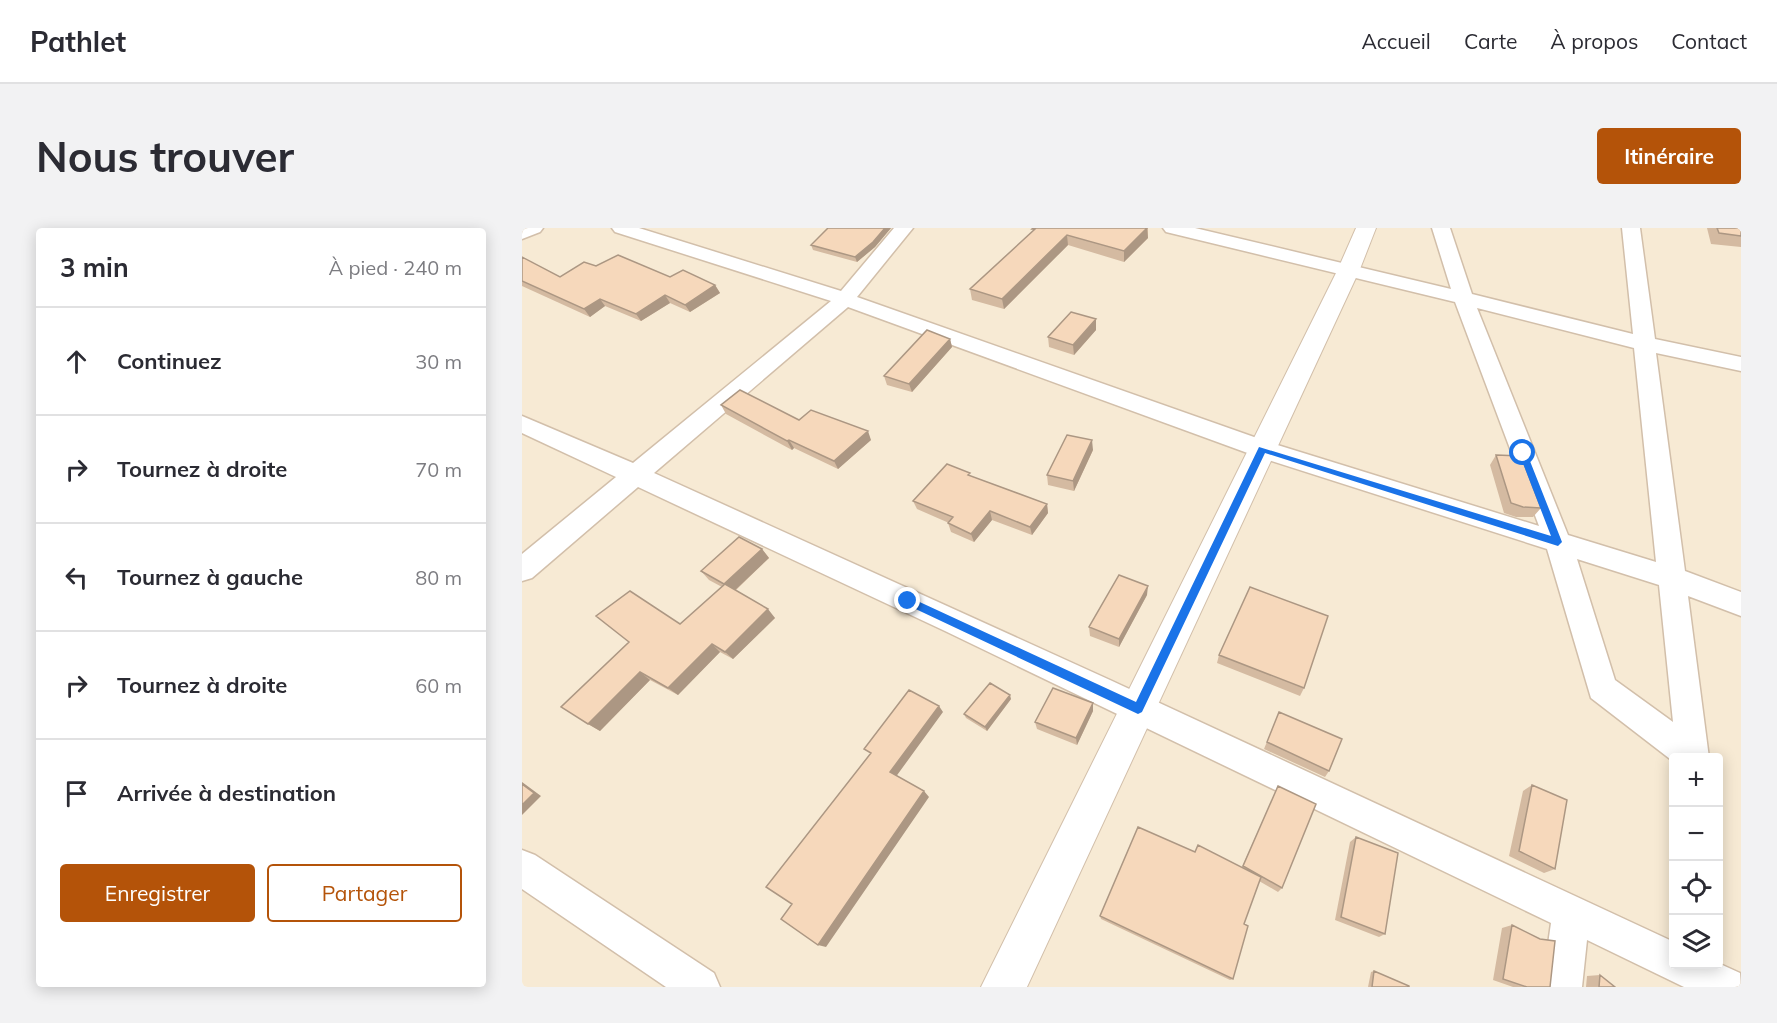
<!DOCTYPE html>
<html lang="fr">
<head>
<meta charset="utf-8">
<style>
	body { margin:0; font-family:Mulish,sans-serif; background:#f2f2f3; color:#2b2b33 }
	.controls { position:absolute; right:18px; bottom:18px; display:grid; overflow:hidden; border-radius:6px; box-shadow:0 3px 15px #0003 }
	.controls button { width:54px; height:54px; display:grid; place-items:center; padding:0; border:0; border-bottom:2px solid #e1e1e2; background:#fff; color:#2b2b33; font:30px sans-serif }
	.stop { position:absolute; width:18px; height:18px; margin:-14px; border:4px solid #1a73e8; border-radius:50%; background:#fff }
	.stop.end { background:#1a73e8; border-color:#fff; box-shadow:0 2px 6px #0008 }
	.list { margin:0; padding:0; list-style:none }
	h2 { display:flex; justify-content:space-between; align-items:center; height:78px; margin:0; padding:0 24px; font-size:26px }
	h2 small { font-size:20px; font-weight:400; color:#7c7c81 }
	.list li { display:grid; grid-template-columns:39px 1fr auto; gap:18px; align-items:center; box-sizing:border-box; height:108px; padding:0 24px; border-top:2px solid #e1e1e2 }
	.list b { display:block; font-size:22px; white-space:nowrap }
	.list em { font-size:20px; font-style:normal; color:#7c7c81 }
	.actions { display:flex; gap:12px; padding:18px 24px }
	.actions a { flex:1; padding:14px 0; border:2px solid #b45309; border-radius:6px; text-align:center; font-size:21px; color:#b45309 }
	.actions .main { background:#b45309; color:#fff }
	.icon { flex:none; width:33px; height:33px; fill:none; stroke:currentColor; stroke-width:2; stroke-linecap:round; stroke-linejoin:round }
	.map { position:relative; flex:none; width:1219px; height:759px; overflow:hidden; border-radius:6px }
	header { display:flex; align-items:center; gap:36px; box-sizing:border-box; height:84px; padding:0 30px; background:#fff; border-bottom:2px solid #e1e1e2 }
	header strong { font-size:28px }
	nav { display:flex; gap:33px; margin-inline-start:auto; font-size:21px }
	.intro { display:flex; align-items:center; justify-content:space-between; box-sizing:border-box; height:144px; padding:0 36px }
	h1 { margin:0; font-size:42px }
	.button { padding:15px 27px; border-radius:6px; background:#b45309; color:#fff; font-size:21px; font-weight:700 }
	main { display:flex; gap:36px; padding:0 36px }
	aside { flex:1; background:#fff; border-radius:6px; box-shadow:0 3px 15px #0003 }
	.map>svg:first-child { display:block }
</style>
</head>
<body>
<header>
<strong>Pathlet</strong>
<nav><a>Accueil</a><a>Carte</a><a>À propos</a><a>Contact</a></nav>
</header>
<div class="intro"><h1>Nous trouver</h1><a class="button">Itinéraire</a></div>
<main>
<aside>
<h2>3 min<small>À pied · 240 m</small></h2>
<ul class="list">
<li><svg class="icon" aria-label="ahead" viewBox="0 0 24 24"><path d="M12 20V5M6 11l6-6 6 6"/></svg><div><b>Continuez</b></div><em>30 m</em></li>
<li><svg class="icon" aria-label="right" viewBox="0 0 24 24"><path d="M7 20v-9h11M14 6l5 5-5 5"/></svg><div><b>Tournez à droite</b></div><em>70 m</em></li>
<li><svg class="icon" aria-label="left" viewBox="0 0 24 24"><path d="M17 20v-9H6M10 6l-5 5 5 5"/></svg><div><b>Tournez à gauche</b></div><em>80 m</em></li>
<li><svg class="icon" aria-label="right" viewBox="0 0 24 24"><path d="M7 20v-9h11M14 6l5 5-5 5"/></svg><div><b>Tournez à droite</b></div><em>60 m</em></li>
<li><svg class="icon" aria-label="arrive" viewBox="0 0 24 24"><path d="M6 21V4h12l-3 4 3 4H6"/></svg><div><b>Arrivée à destination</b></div></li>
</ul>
<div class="actions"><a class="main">Enregistrer</a><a>Partager</a></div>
</aside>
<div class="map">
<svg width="1219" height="759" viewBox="0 0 1219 759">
	<rect width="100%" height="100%" fill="#fef7e6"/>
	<path fill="#f7ead4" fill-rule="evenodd" d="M0,0H1219V759H0ZM1152,530H1196V736H1152Z"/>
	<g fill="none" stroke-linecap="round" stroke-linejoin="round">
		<defs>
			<path id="minor" d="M0,0H21L18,4L0,11Z
				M90,0H117L319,63L372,0H391L335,69L749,215L1017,298L933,74L644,4L641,0H673L929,61L910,0H928L950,66L1111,106L1100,0H1118L1133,111L1219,129V143L1134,125L1163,343L1219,364V388L1166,368L1187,530H1152V534L1069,470L1025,321L731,227L326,79L132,245L588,452L1152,714V736L1196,735L1218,745L1219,759H1162L1065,712L1060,759H1020L1029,695L423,403L116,259L10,350L0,353V326L94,249L0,205V188L111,235L309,73L93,4ZM955,80L1112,120L1134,334L1046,307ZM1055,331L1137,357L1151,494L1093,452Z
				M0,622L13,627L192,745L198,759H144L0,661Z"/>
			<path id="tertiary" d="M834,0H854L838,41L505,759H459L816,41Z"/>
		</defs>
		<use href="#minor" stroke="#d2bfaa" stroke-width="3"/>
		<use href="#tertiary" stroke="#d2bfaa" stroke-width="2"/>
		<use href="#minor" fill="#fff" fill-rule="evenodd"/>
		<use href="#tertiary" fill="#fff" fill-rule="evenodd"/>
	</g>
	<path fill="#d4baa1" d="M306,0H369L353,19L335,34L291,22L289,17Z
		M511,0H626V10L602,34L546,17L482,81L450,72L448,61L511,3Z
		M1185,0H1219V19L1189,16Z
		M0,29L38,49L74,38L148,49L193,57L198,65L168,84L148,75L119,93L83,78L68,89L0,58Z
		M574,91V102L552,127L527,119L526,109Z
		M428,111L430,119L390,164L365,157L362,148Z
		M199,177L277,192L349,212L316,241L272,220L270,222L204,186Z
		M571,222L552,263L526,257L525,247Z
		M974,227L1019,280L1011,289H994L982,285L968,237Z
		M449,248L525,276L526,285L510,307L470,292L452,314L429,304L426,295H427L395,281L391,273Z
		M240,321L247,330L214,362L253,390L211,431L198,424L156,467L128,452L78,503L66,496L158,396L200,359L187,352L179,343Z
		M625,367L597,419L568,408L567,399Z
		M697,427L782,460L778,468L695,435Z
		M489,471L465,503L444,490L442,486Z
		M571,475V483L555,517L515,501L513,494Z
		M757,484L807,543L803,549L742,521Z
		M1010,557L1033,641L1022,645L987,628L1001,563Z
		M756,558L760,660L756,664L737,653L722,696L711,751L708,752L579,691L578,688L720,639Z
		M834,609L863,706L857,709L813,692L828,614Z
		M990,697L1028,759H991L971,752L980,700Z
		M852,743L887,759H846L849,744Z
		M1078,747L1093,759H1064L1065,748Z"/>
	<path fill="#ac9783" d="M363,0H369L353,19L335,34L333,29Z
		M625,0L626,10L602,34V23Z
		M545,7L546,17L482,81L480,71Z
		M193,57L198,65L168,84L163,77Z
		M143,67L148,75L119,93L114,86Z
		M78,71L83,78L68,89L62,81Z
		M574,91V102L552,127L551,117Z
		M428,111L430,119L390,164L387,156Z
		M346,203L349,212L316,241L312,233Z
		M267,212L272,220L270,222L265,213Z
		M570,212L571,222L552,263L551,253Z
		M525,276L526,285L510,307L508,299Z
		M468,283L470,292L452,314L449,306Z
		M240,321L247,330L210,365L202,356Z
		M626,358L625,367L597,419V411Z
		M246,381L253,390L211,431L203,424Z
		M190,416L198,424L156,467L146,460Z
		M118,444L128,452L78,503L66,496Z
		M488,467L489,471L465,503L463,499Z
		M571,475V483L555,517L554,510Z
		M417,478L421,484L373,550L368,544Z
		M0,554L19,568L0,587Z
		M402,563L407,569L304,719L296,717Z"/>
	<path fill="#f6d8bb" stroke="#ac9783" stroke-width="1.5" d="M306,0H363L351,14L333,29L289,17Z
		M511,0H625L602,23L545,7L480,71L448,61L513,1H510Z
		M1195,0H1219V8L1197,5Z
		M96,27L148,49L161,42L193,57L163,77L143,67L114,86L78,71L62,81L0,53V29L38,49L62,34L74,38Z
		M549,84L574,91L551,117L526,109Z
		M405,102L428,111L387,156L362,148Z
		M218,162L277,192L289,182L346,203L312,233L267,212L265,213L199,177Z
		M545,207L570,212L551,253L525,247Z
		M974,227L999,228L1019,280L1001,279L989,275Z
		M425,236L448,245L446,247L525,276L508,299L468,283L449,306L426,295L431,289L391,273Z
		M217,309L240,321L202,356L179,343Z
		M597,347L626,358L597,411L567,399Z
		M203,356L246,381L203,424L190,416L146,460L118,444L66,496L39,479L107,414L74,388L108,363L158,396Z
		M728,359L806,388L782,460L697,427Z
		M468,455L488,467L463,499L442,486Z
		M531,460L571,475L554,510L513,494Z
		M387,462L417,478L368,544L402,563L296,717L259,691L270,676L244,659L349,525L342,521Z
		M757,484L820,511L807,543L745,514Z
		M0,556L12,565L0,577Z
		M1010,557L1045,572L1033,641L997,623Z
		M756,558L794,576L760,660L721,638Z
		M616,599L673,624L676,617L739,649L722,696L726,698L711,751L578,688Z
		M834,609L876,625L863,706L819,689Z
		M990,697L1018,711L1033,713L1028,759H1005L981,751Z
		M852,743L887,758V759H850Z
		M1078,747L1093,759H1077Z"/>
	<path fill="#1a73e8" d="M737,219L1029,308L997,225L1004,223L1040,314L1036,318L743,225L620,484L616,486L383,376L381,373L383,370H389L614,474Z"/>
</svg>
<div class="controls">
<button>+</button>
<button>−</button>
<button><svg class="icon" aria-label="locate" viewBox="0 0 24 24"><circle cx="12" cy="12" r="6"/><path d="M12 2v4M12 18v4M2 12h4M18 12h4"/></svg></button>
<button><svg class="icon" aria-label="layers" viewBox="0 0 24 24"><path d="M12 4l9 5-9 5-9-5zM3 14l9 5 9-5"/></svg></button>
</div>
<div class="stop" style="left:1001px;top:225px"></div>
<div class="stop end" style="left:386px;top:373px"></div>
</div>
</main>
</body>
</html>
